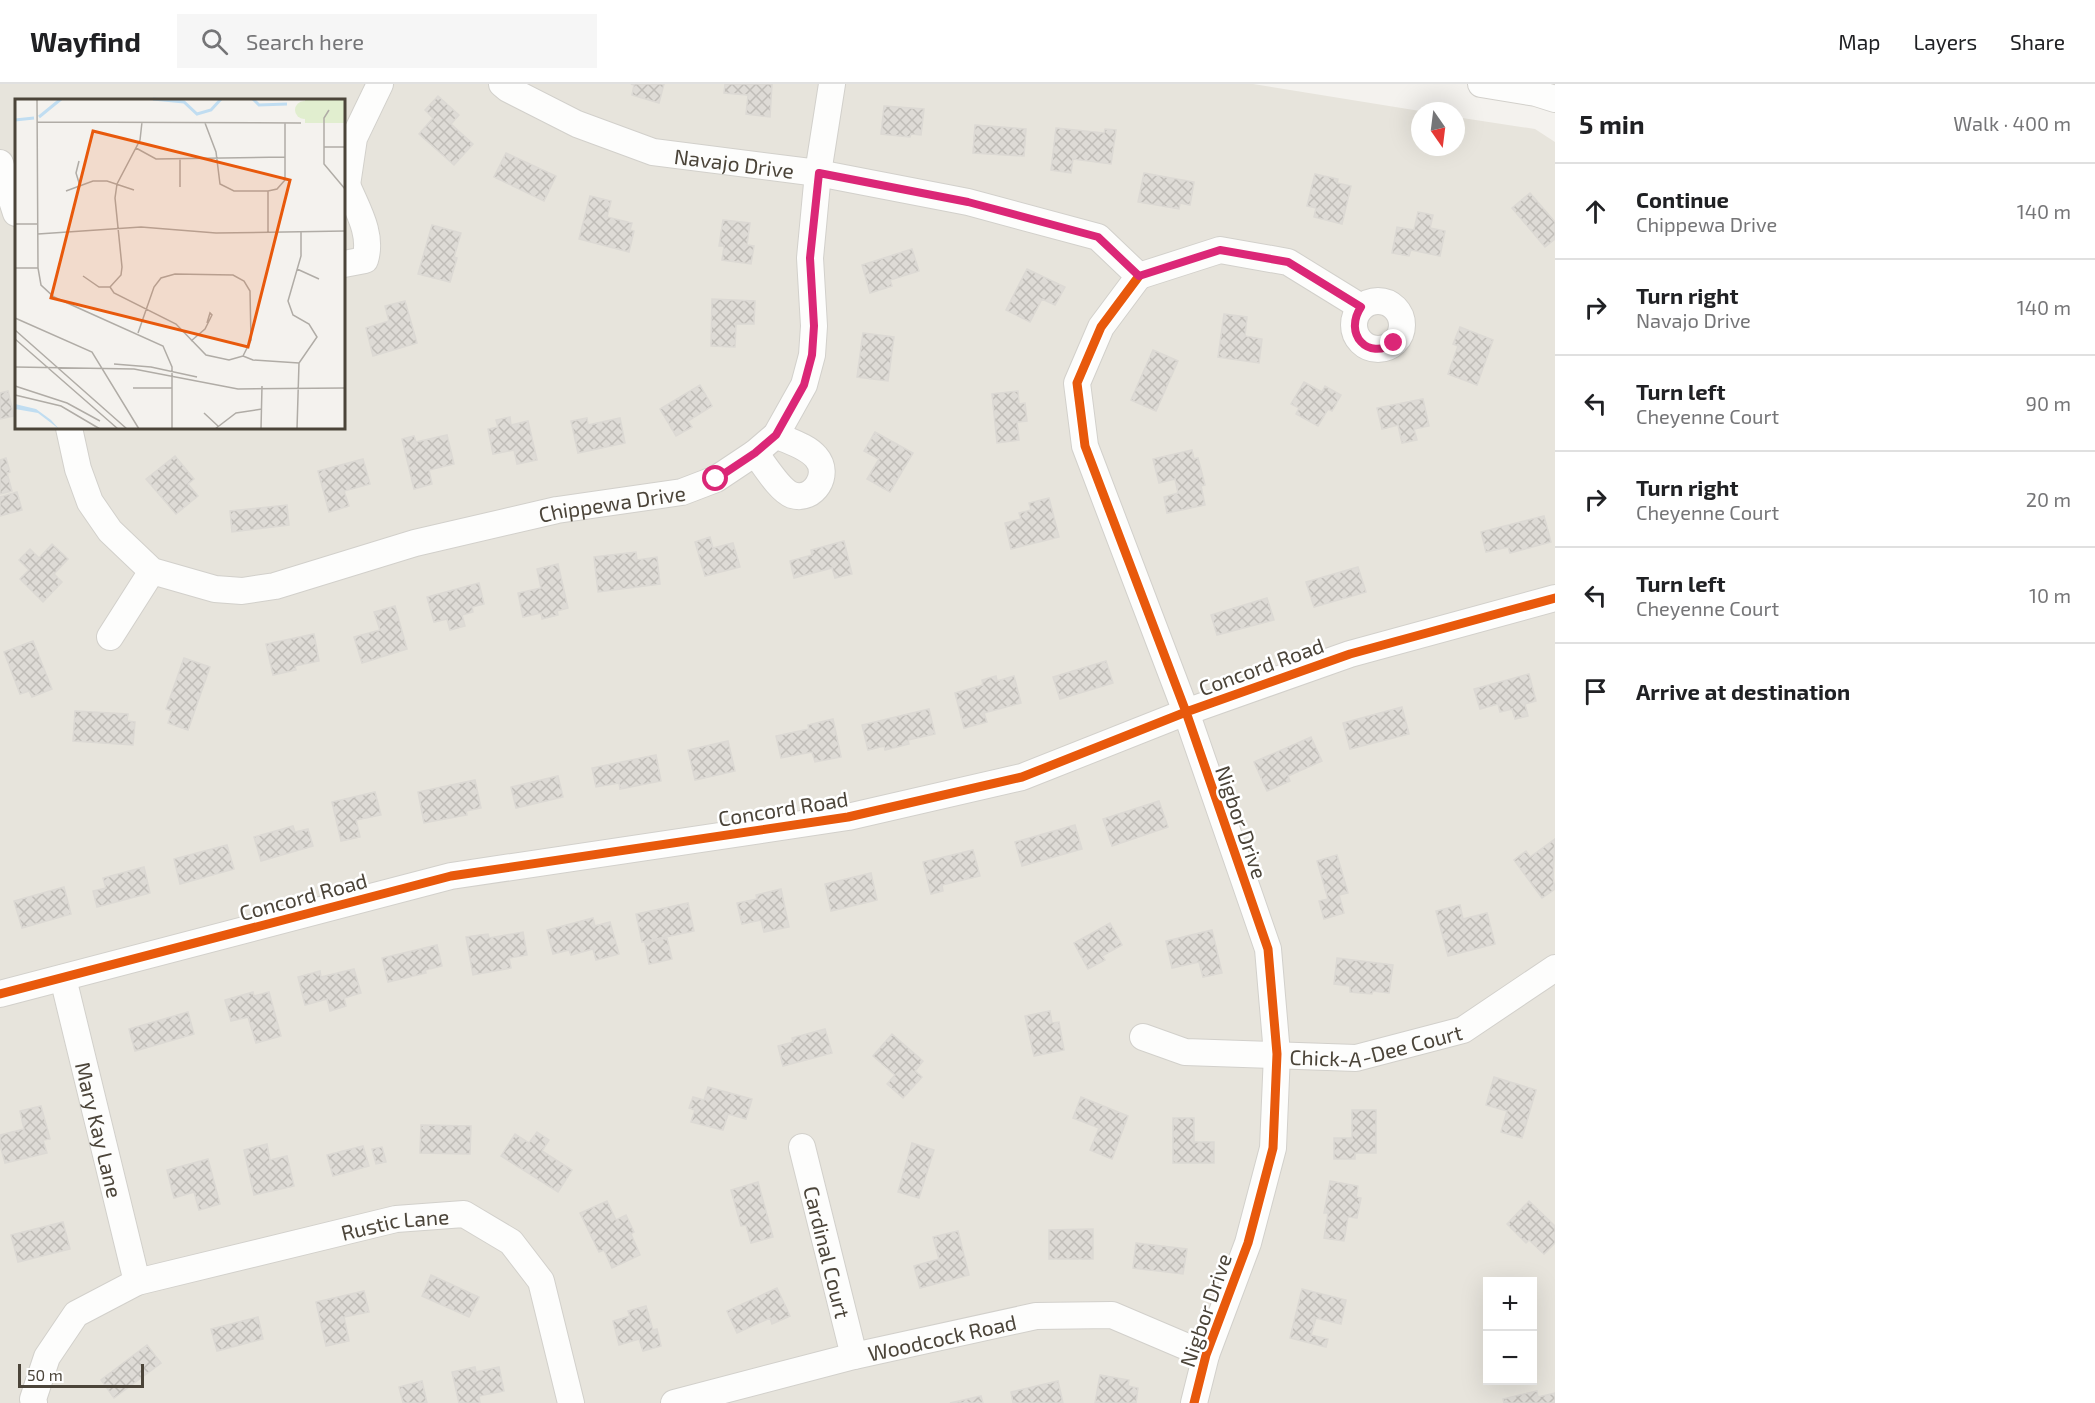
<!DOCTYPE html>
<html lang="en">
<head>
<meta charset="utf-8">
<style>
	body { margin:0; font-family:"Exo 2",sans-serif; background:#f6f6f6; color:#202124 }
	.controls { position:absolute; right:18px; bottom:18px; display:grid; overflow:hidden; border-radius:0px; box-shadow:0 6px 24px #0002 }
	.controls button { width:54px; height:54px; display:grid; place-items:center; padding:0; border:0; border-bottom:2px solid #e0e0e0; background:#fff; color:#202124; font:30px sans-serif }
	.compass { position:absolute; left:1411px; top:18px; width:54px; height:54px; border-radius:50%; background:#fff; box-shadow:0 6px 24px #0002; rotate:166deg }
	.scale { position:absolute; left:18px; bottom:15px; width:126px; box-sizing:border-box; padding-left:6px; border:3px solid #4b4439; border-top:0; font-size:16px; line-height:21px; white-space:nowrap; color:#4b4439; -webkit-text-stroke:4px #fff; paint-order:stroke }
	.stop { position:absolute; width:18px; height:18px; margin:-14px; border:4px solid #db2777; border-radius:50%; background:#fff }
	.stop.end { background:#db2777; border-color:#fff; box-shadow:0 2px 6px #0008 }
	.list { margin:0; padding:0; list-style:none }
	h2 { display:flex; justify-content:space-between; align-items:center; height:78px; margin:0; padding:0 24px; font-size:26px }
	h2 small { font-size:20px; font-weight:400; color:#757577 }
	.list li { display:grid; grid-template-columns:39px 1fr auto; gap:18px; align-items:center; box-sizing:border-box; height:96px; padding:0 24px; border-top:2px solid #e0e0e0 }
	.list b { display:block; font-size:22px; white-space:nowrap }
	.list p { margin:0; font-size:20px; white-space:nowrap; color:#757577 }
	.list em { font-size:20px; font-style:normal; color:#757577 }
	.icon { flex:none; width:33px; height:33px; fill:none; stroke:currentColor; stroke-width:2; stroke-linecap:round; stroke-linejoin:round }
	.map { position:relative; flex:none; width:1555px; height:1319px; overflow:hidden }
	header { display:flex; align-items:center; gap:36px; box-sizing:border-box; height:84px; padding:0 30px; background:#fff; border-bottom:2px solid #e0e0e0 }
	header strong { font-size:28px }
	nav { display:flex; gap:33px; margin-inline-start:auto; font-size:21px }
	.search { width:420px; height:54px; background:#f6f6f6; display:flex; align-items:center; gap:15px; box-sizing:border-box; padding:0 21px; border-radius:0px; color:#757577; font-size:22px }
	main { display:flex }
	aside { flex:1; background:#fff }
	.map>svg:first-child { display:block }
</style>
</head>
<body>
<header>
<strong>Wayfind</strong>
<div class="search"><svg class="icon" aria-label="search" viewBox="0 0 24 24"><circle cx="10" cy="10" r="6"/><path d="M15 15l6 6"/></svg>Search here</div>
<nav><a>Map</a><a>Layers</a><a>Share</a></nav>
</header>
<main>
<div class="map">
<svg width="1555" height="1319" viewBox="0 0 1555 1319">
	<defs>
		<pattern id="building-cross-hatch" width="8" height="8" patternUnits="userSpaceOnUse" patternTransform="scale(1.5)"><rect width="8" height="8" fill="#dedbd6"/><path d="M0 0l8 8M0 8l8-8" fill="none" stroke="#c0bdb8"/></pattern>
	</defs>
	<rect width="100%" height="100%" fill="#f4f2ee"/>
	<path fill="#e7e4dc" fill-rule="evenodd" d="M0,0H1253L1420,27V63H1456V33L1535,45L1555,58V1319H0ZM16,16H344V344H16ZM1488,1198H1532V1296H1488Z"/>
	<path fill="url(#building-cross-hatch)" stroke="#dcd9d4" stroke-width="1.5" d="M631,0H664L659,19L632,11L634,1Z
		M725,0H772L770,33L746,30L748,11L724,9Z
		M438,12L459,31L451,40L473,60L454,81L419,50L433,34L425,26Z
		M884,22L924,25L921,51L911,50L910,53L881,50Z
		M975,41L1026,45L1024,72L973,69Z
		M1056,44L1104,49L1105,45L1116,46L1111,80L1073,75L1071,89L1051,86Z
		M506,69L556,92L544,117L494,93Z
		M1144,89L1194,98L1190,121L1180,119L1179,125L1138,118Z
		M1315,90L1338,95L1337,99L1351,102L1342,140L1314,133L1316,124L1307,122Z
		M1530,109L1555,138V155L1545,163L1512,124Z
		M590,112L611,117L607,133L632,139L630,146L634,147L629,168L579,155Z
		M1418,128L1433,131L1430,144L1445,147L1440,172L1411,166L1409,172L1392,169L1397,143L1414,146Z
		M723,136L750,139L747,161L754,162L751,180L722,176L724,162H719Z
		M432,141L461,149L454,173L457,174L450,198L418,190Z
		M912,165L919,187L890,196L892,202L870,209L862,181Z
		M1027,185L1065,203L1055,221L1042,215L1030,238L1006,226Z
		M712,215L755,217L754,240H736L735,263L711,262Z
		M405,217L417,259L373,272L366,244L389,237L385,222Z
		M1224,230L1247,233L1245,252L1262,255L1259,279L1218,273Z
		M1460,243L1493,256L1477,301L1448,290L1458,262L1453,260Z
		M863,249L894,253L888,297L857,293Z
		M1153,266L1178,277L1156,327L1131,316Z
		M1304,298L1322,308L1325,302L1341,311L1332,327L1328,325L1318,342L1296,330L1299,324L1291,320Z
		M700,301L712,322L688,337L692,343L676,352L660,325Z
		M8,307L14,332L0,335V309Z
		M1018,307L1019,320L1025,319L1027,337L1017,338L1019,356L997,359L992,310Z
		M1423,315L1429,342L1414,345L1417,356L1402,359L1398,341L1382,345L1377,324Z
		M510,333L511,341L528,337L537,376L517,380L514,366L493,370L488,345L498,343L496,336Z
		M587,334L588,341L620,334L625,359L578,369L571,337Z
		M875,348L913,369L890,408L867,395L879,375L864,367Z
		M447,351L454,380L429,386L432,400L414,405L402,355L414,352L416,358Z
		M1192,366L1194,375L1198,374L1205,401L1201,402L1205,421L1167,429L1164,413L1178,409L1175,395L1159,399L1153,375Z
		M175,372L194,395L188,400L198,412L176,430L146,395Z
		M6,374L10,388L7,389L12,407L0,410V376Z
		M363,375L370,400L344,407L349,422L329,428L318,387Z
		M17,408L22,426L0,432V413Z
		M1049,414L1059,453L1011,465L1005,439L1021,435L1019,429L1031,426L1029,419Z
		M287,421L289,441L232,448L230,427Z
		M1544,432L1551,458L1510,469L1508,463L1486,468L1481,448Z
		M710,453L713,464L733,459L740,483L705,492L695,458Z
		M844,457L852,490L835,494L832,484L794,494L790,477L812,471L811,466Z
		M52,460L68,475L54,490L62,498L43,518L20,495L29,486L19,476L30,465L39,474Z
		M636,468L637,476L657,473L660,500L598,508L594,473Z
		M558,480L568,524L557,527L558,531L542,535L541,529L523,533L518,509L541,504L537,485Z
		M1358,483L1366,508L1314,523L1306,498Z
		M479,499L484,520L472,523L473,528L462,531L465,542L450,546L447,535L434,538L427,513Z
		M1267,514L1274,536L1217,551L1211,531Z
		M395,522L407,565L362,579L354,553L380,546L374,528Z
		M314,550L319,577L295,582L296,586L273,591L266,560Z
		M33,557L52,605L32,613L29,607L20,610L4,568Z
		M184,574L210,583L188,646L168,639L172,627L166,625Z
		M1106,577L1113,599L1060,615L1053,593Z
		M1529,590L1536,617L1525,620L1528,632L1515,635L1512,625L1500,628L1498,620L1480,625L1474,605Z
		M996,592L997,597L1014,592L1021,619L984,629L987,638L964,644L955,609L983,601L982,596Z
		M1402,623L1409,650L1350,665L1343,639Z
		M929,625L935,650L908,656L909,660L885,666L884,662L868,666L862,641Z
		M75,627L128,630L127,637L135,638L133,661L73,657Z
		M833,635L841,673L815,678L812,668L781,674L776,652L809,645L808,641Z
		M1311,653L1322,677L1288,692L1290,697L1267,707L1254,678Z
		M728,657L735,687L695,696L688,666Z
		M656,671L661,697L620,705L619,699L596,703L592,684Z
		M558,692L563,713L516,724L511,703Z
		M475,696L481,724L466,727L467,731L424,739L418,708Z
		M375,708L381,731L356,736L360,753L341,757L332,718Z
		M1159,717L1168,743L1112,762L1103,735Z
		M1075,741L1082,765L1022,782L1015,758Z
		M293,742L295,748L308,745L313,762L261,777L254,753Z
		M1555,755L1553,793L1555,805L1542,814L1514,776L1526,767L1530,773Z
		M227,761L234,785L180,800L174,775Z
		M973,766L980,792L942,801L943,807L931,810L923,778Z
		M1337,771L1348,809L1339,811L1344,829L1324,835L1319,817L1328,815L1317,777Z
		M144,783L150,809L97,823L93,807L106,804L103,794Z
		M871,789L877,816L831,827L825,800Z
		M64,803L71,830L22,844L14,817Z
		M781,805L789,843L764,848L761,836L742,840L737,819L757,815L756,811Z
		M688,819L694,847L642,858L636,830Z
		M1460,821L1463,835L1487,829L1495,860L1448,872L1436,827Z
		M593,834L595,842L610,838L619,870L596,876L593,865L571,871L569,866L553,870L547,846Z
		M1110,839L1122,861L1102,872L1105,876L1088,885L1074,859Z
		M1212,846L1222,889L1203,893L1199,878L1172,884L1166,857Z
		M523,848L527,871L509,874L511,884L473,891L466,853L488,850L489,854Z
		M667,854L672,875L649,880L645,859Z
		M437,861L442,882L425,886L426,889L388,898L382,874Z
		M1337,874L1393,881L1389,909L1373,907L1372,910L1350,908V902L1334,900Z
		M354,885L361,909L344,914L346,922L330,927L327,915L305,921L298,893L320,887L321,893Z
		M253,908L254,912L269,908L281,952L256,959L248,933L231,937L225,916Z
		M1050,927L1052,939L1059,938L1064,966L1034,972L1025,932Z
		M188,928L194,950L135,967L129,945Z
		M825,945L832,969L783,982L778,962L793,958L792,954Z
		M892,950L923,977L915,987L922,993L903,1014L887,1000L895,991L873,972Z
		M1494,993L1536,1006L1522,1054L1501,1048L1507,1027L1486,1021Z
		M708,1003L752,1015L746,1035L728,1030L723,1046L691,1038L695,1026L689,1024L693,1013L704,1016Z
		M1081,1013L1128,1032L1112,1075L1090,1066L1099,1044L1073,1034Z
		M41,1022L50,1055L43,1056L47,1069L5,1079L0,1061V1051L24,1045L20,1027Z
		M1352,1026H1376V1069H1355V1075H1334V1054H1352Z
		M1173,1034H1194V1058H1214V1079H1173Z
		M421,1041L471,1042L470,1070L420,1069Z
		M537,1048L549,1056L542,1067L572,1086L558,1108L501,1072L515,1050L529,1059Z
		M912,1059L934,1066L919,1114L898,1108Z
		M267,1060L270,1076L287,1072L294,1102L254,1111L244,1066Z
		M363,1062L369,1082L333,1092L327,1071Z
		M382,1063L386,1078L376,1080L372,1065Z
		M208,1075L220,1120L199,1126L194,1108L174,1114L167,1086Z
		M1330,1097L1358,1102L1356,1113L1361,1114L1357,1134L1348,1133L1344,1157L1324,1154L1328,1129H1324Z
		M758,1098L773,1153L751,1159L746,1141L741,1142L731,1106Z
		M607,1117L616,1136L626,1131L634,1148L631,1150L640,1171L612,1184L604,1166L599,1168L580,1129Z
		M1529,1117L1555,1142V1159L1544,1170L1529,1156L1526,1159L1507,1140Z
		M63,1138L70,1165L18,1178L11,1151Z
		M1093,1145V1175H1049V1146Z
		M958,1147L969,1191L920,1204L914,1182L939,1175L933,1153Z
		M1136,1159L1187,1165L1183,1190L1133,1184Z
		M431,1191L479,1213L469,1233L422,1212Z
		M777,1204L790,1232L772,1240L770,1234L737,1249L727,1227Z
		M1302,1205L1346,1216L1341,1240L1316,1234L1311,1251L1328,1255L1326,1263L1290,1254Z
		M364,1207L369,1228L344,1233L349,1257L326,1262L316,1218Z
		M646,1222L653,1246L657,1245L661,1262L643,1267L639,1255L619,1261L613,1237L630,1232L628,1227Z
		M258,1233L263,1255L217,1267L211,1245Z
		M147,1261L161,1279L114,1314L101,1296Z
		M475,1283L476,1288L499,1283L504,1307L479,1312L480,1319H459L452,1288Z
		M1100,1291L1129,1296L1128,1302L1138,1304L1136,1319H1095Z
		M422,1297L427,1319H403L399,1303Z
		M1058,1297L1063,1319H1013L1011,1308Z
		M1537,1307L1538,1313L1555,1309V1319H1504L1503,1315Z
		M981,1312L983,1319H950Z"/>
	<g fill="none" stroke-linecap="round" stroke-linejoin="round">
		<defs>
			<g id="minor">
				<path id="s1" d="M502,0L508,5L577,40L653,68L818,89L968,118L1098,153L1139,192"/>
				<path d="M1481,0L1536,9L1555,15"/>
				<path d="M0,79L16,129"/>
				<path d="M344,108L347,101L354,54L380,0"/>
				<path d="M344,180L365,176C373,150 357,125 347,101"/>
				<path d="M1139,192L1101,243L1077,299L1085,362L1186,628L1268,865L1277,970L1273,1064L1248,1159L1206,1271L1194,1319"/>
				<path d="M1139,192L1220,166L1288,178L1361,223"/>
				<circle cx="1378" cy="241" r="24"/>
				<path id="s2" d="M69,344L78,385L90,418L110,447L152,487L215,505L242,507L275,502L415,459L557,426L682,408L716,395L755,369L776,351L804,301L812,271L814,242L810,174L818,89L832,0"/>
				<path d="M755,369C764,380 779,406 792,411C814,418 831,390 816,373C807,362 788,357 776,351"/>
				<path d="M110,553L152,487"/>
				<path id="s3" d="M63,894L137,1198"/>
				<path d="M0,910L451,792L848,733L1022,693L1186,628L1350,570L1555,514"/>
				<path id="s4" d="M1143,953L1185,968L1356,974L1463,946L1555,884"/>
				<path id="s5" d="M802,1063L854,1272"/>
				<path id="s6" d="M34,1319L33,1315L47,1273L76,1230L137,1198L396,1135L464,1130L511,1158L541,1197L571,1319"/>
				<path id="s7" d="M674,1319L854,1272L1036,1232L1112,1231L1206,1271"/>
			</g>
		</defs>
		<use href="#minor" stroke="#d2d0cb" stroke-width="28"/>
		<use href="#minor" stroke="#fdfdfc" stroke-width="26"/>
		<defs>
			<path id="cycleway" d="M1139,192L1101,243L1077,299L1085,362L1186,628L1268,865L1277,970L1273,1064L1248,1159L1206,1271L1194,1319
				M0,910L451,792L848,733L1022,693L1186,628L1350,570L1555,514"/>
		</defs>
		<use href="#cycleway" stroke="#fff" stroke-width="13"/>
		<use href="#cycleway" stroke="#e8590c" stroke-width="9"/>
	</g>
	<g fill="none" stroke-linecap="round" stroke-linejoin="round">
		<path stroke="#db2777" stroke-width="8" d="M716,395L755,369L776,351L804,301L812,271L814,242L810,174L819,89L968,118L1098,153L1139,192L1220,166L1288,178L1361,223C1343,250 1368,277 1394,259"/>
	</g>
	<g text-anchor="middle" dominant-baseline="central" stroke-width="5" stroke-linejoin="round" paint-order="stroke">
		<g font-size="21" fill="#4b4439" stroke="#fff">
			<text stroke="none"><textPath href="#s1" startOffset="248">Navajo Drive</textPath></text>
			<text stroke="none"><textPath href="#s2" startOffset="644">Chippewa Drive</textPath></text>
			<text transform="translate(1261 582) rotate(-20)">Concord Road</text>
			<text transform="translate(783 724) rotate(-9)">Concord Road</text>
			<text transform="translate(1242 738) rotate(71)">Nigbor Drive</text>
			<text transform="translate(303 812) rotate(-15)">Concord Road</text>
			<text stroke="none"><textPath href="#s4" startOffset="237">Chick-A-Dee Court</textPath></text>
			<text stroke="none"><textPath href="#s3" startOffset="156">Mary Kay Lane</textPath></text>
			<text stroke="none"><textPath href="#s6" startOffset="434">Rustic Lane</textPath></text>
			<text stroke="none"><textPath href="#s5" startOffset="108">Cardinal Court</textPath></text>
			<text transform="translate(1205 1226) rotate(-71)">Nigbor Drive</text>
			<text stroke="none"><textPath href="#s7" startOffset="276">Woodcock Road</textPath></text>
		</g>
	</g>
	<g transform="translate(15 15)">
		<rect width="330" height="330" fill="#f4f2ee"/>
		<path d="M290,0H330V24H290Z" fill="#e1eecf"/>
		<path d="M280 11a9 9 0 1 1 18 0a9 9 0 1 1-18 0Z" fill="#e1eecf"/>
		<path d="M0,305L21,310L36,321L44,330L23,314L0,310Z" fill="#c0ddf1"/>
		<path fill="none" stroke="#c0ddf1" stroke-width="3" d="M138,0L169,3L182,15L196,11L206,0M238,0L244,6L272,5M24,18L46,0M0,21L19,19"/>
		<path fill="none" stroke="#b0aca6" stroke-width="1.5" d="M22,0L23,169L26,186L39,198L148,247L157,268V330M314,11L309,19V65L330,90M22,23L286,24M190,24L201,53L205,85L219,92H253L262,90L270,81V24M309,48H330M121,49L141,60L270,58M165,60V88M64,62L61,74L65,87M51,92L78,82H92L119,91M0,125H23M253,133V92M23,135L126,128L201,134L330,132M0,169H23M282,170L304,180M68,177L84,188H95M95,188L106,176L107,168L100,99L102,85L125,41L127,23M95,188L99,194L161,225L191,256L214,261L228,257M0,219L77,253L124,330M0,231L112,330M123,234L139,188L146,179L160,175L218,176L229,182L235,192L236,241L228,257M0,240L103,330M176,242L190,230L197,216L195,214L192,224M228,257L238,261L284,264M99,265L136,268L182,278M0,268L119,270L223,290L330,289M0,287L52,304L85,322M118,289H157M0,296L46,307L85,330M189,314L203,327M200,330L221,314L247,310M246,330L247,287M282,330L284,264L302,238L294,225L278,216L273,202L286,157V133"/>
		<path fill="#e8590c" fill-opacity="0.15" stroke="#e8590c" stroke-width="3" d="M78,32L275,81L233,248L36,199Z"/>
		<rect width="330" height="330" fill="none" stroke="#4b4439" stroke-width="3"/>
	</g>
</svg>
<div class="controls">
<button>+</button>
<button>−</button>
</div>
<svg class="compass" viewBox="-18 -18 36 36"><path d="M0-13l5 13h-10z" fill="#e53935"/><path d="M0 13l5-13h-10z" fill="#757577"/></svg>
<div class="scale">50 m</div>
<div class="stop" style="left:716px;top:395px"></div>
<div class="stop end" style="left:1394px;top:259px"></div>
</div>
<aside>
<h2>5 min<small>Walk · 400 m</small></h2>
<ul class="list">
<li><svg class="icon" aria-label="ahead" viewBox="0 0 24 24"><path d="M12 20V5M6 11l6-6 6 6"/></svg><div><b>Continue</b><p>Chippewa Drive</p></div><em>140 m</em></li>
<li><svg class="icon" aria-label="right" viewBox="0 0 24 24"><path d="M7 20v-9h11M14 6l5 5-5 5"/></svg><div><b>Turn right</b><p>Navajo Drive</p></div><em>140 m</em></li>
<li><svg class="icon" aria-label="left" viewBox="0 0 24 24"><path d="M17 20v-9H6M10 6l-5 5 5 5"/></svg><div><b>Turn left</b><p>Cheyenne Court</p></div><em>90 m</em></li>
<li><svg class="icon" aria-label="right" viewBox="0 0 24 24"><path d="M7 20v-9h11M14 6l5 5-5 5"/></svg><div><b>Turn right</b><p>Cheyenne Court</p></div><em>20 m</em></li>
<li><svg class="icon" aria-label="left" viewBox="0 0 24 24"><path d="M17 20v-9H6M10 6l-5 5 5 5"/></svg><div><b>Turn left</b><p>Cheyenne Court</p></div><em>10 m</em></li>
<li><svg class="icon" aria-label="arrive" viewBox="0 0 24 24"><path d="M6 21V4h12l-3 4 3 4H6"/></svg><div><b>Arrive at destination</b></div></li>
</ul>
</aside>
</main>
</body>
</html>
